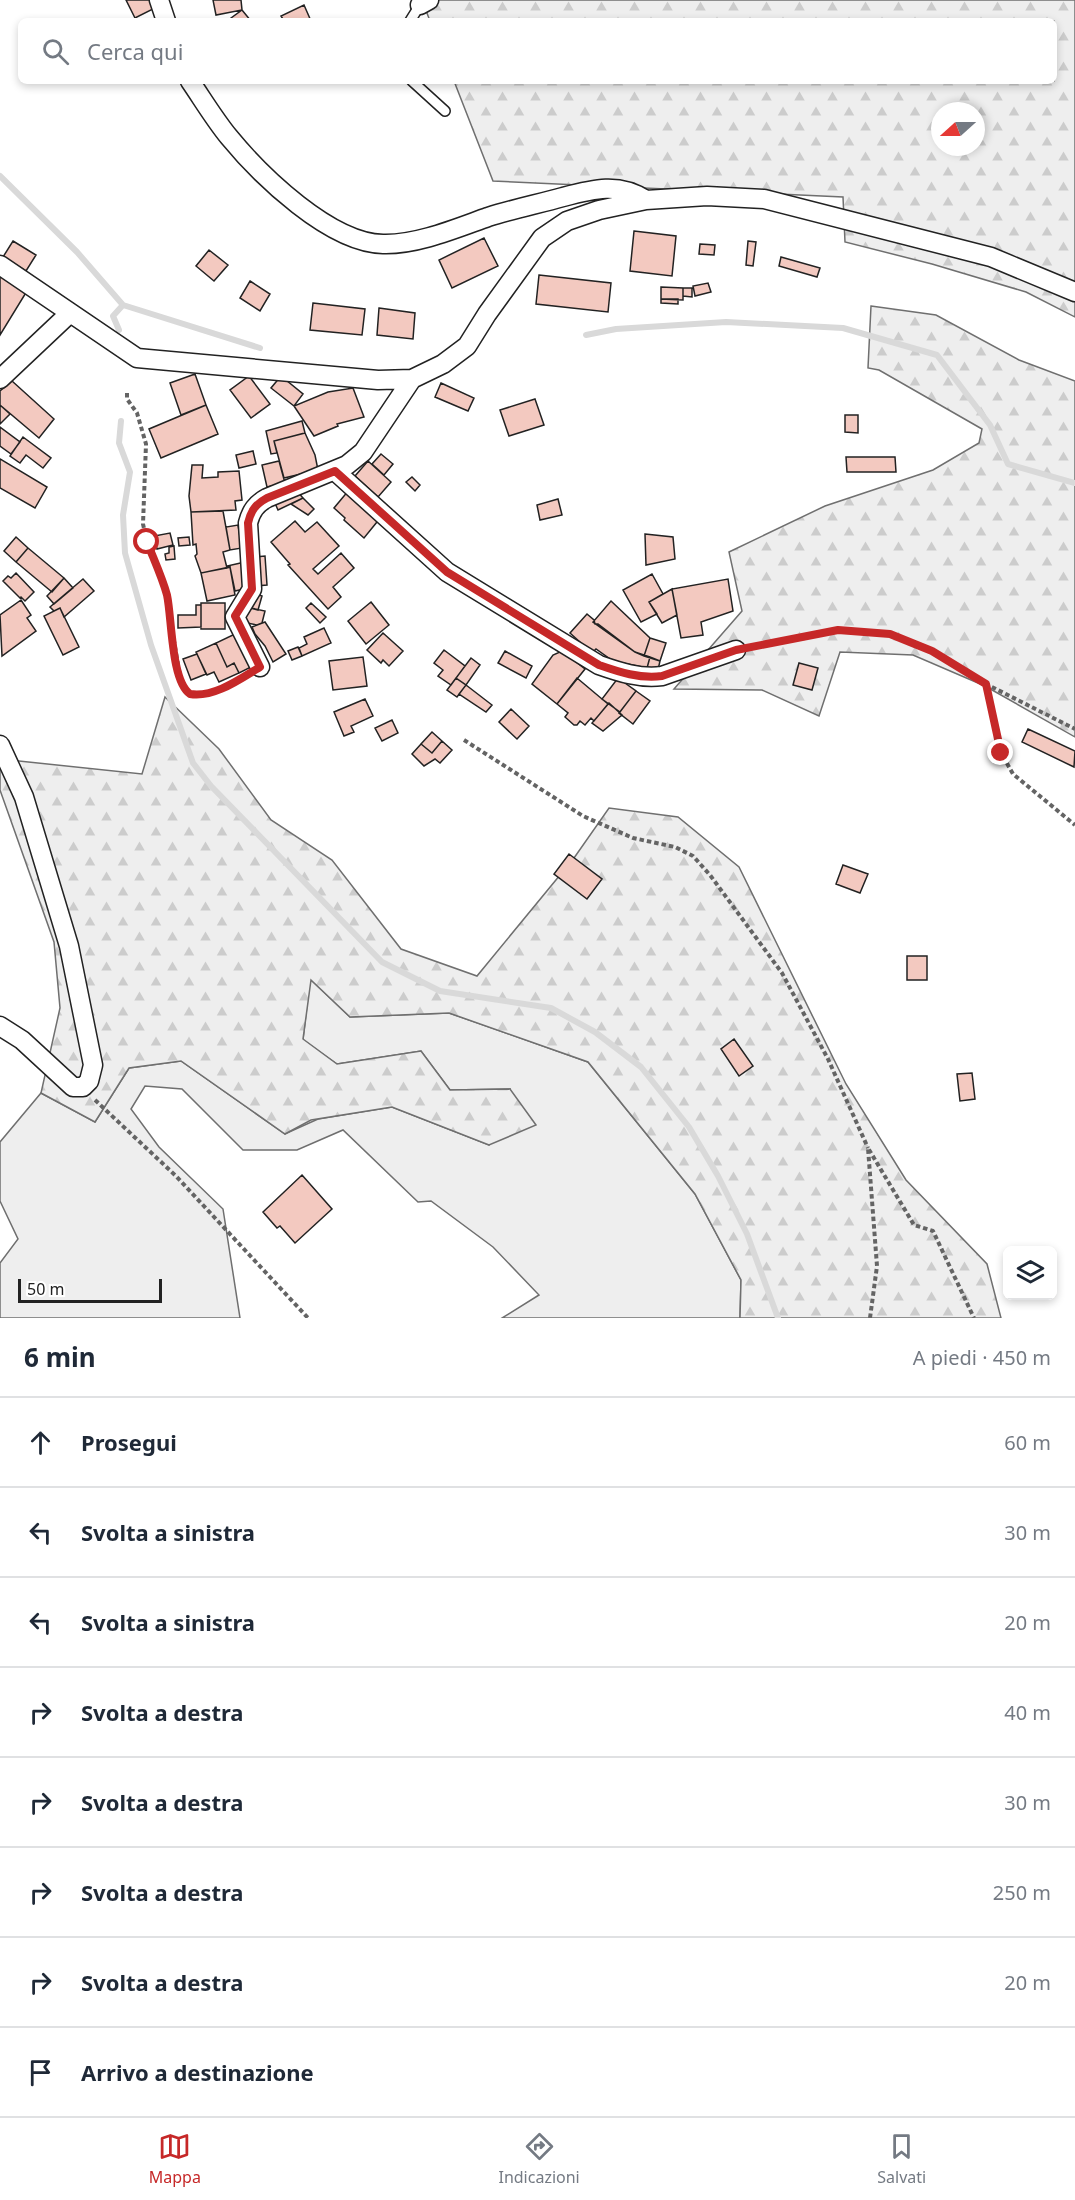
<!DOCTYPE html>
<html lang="it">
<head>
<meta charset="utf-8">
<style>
	body { margin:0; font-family:"Noto Sans",sans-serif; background:#f6f6f7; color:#1f2937 }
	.controls { position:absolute; right:18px; bottom:18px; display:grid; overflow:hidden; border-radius:9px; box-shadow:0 3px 9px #0003 }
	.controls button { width:54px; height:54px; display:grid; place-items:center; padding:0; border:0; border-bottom:2px solid #e0e1e3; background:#fff; color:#1f2937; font:30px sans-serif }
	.compass { position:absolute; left:931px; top:102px; width:54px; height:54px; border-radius:50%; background:#fff; box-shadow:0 3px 9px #0003; rotate:249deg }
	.scale { position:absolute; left:18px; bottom:15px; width:144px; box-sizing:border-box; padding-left:6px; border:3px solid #222; border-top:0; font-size:16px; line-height:21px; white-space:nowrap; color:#222; -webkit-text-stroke:4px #fff; paint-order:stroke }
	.stop { position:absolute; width:18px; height:18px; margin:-14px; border:4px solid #c62828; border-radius:50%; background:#fff }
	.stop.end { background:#c62828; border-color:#fff; box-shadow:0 2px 6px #0008 }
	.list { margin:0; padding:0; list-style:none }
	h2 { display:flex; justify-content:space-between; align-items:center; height:78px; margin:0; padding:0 24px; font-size:26px }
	h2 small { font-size:20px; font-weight:400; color:#747a83 }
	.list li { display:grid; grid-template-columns:39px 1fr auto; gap:18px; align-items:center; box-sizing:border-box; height:90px; padding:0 24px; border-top:2px solid #e0e1e3 }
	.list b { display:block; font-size:22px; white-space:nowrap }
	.list em { font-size:20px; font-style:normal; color:#747a83 }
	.icon { flex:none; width:33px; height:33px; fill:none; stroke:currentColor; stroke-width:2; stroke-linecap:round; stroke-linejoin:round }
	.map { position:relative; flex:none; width:1075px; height:1318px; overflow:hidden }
	.search { position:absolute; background:#fff; box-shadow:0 3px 9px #0003; left:18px; right:18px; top:18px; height:66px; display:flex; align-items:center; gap:15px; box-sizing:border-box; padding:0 21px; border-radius:9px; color:#747a83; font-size:22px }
	.sheet { height:798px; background:#fff }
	nav { display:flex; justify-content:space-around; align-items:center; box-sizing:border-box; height:84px; border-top:2px solid #e0e1e3; background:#fff; font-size:16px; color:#747a83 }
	nav a { display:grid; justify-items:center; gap:3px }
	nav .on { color:#c62828 }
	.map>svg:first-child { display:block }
</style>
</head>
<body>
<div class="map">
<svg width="1075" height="1318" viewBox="0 0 1075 1318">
	<defs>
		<pattern id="forest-firs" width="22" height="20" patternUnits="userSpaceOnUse" patternTransform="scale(1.5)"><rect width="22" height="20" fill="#eee"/><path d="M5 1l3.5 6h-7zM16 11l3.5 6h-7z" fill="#ccc"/></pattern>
	</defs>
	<rect width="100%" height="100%" fill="#fff"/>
	<path fill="#eee" stroke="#6f6f6f" stroke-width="1.5" d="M310,979L350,1017L449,1013L588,1062L695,1194L741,1280L740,1318H502L539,1295L493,1247L431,1201L418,1202L343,1130L297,1150H243L182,1089L145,1086L131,1109L159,1147L223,1209L240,1318H0V1263L18,1239L0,1201V1142L41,1093L95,1122L129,1068L181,1061L285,1134L318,1119L392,1107L489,1145L510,1089L450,1090L421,1051L337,1064L303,1040Z"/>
	<path fill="url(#forest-firs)" stroke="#6f6f6f" stroke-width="1.5" fill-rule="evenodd" d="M422,0H1075V317L1026,292L932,264L845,242L843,197L493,181L454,81H1054V21H430ZM940,111H976V147H940Z
		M871,306L936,315L1019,360L1075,381V737L985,686L913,655L840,652L819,716L762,690L674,689L742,611L729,552L825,506L933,470L979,443L982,429L879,370L868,368Z
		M165,697L219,749L271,820L332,860L401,949L477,976L574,858L609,808L678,817L739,867L846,1084L906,1180L987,1264L1001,1318H740L741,1280L695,1194L588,1062L449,1013L350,1017L311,980L303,1039L337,1064L421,1051L450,1090L510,1089L536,1125L489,1145L392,1107L311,1120L285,1134L181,1061L129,1068L95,1122L41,1093L60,1008L54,942L0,790V759L142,774Z"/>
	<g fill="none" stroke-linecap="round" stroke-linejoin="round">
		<path stroke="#d9d9d9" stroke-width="6" d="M0,176L77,252L123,305L260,348
			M119,330L113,316L123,305
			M586,335L616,329L726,322L843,328L937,355L990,425L1008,464L1075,483
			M121,421L119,443L130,472L123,515L125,553L151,645L193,763L211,786L382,962L440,991L551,1008L595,1032L641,1067L689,1127L718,1176L747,1234L778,1318"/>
	</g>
	<path fill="#f3c9c0" stroke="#222" stroke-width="1.5" d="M126,0H151L155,8L135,18Z
		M213,0H241L242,10L216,15Z
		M304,5L311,21H284L281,16Z
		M242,10L251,21H227Z
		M634,231L676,236L672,276L630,271Z
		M484,238L498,266L452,288L439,260Z
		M13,241L36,255L26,271L3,257Z
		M748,241L756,242L753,266L746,265Z
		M700,244L715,245L714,255L699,254Z
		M209,250L228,265L214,281L196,266Z
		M781,257L820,268L817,277L779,266Z
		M0,275L27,291L0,335Z
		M539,275L611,283L608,312L536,304Z
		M250,281L270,294L260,311L240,298Z
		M708,283L711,292L695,296L693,286Z
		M661,287L683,288V300L661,299Z
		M683,288H692V297L683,296Z
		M661,299H678V304L661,303Z
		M313,303L365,309L362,335L310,330Z
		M379,308L415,313L413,339L377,335Z
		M195,374L206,405L181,415L170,383Z
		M249,376L270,404L251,418L230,390Z
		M281,376L303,394L294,406L271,388Z
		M12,381L54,419L39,438L0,405V391Z
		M441,383L474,398L468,411L435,397Z
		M353,388L364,417L337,424L338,426L314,436L294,406L328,392Z
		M535,399L544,425L509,436L500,410Z
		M0,405L10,414L0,424Z
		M206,405L218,434L161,458L149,429Z
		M845,415H858V433L845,432Z
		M302,421L305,433L274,441L277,453L271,454L266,431Z
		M0,427L20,442L11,454L0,446Z
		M305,433L315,455L318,470L284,478L274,441Z
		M23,437L51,458L43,468L26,455L20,463L10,456Z
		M253,451L256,464L239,468L236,455Z
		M381,454L393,464L384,475L372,464Z
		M846,457H895L896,472H847Z
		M0,459L47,487L35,508L0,488Z
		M279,461L285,483L267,487L262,465Z
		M368,461L391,482L378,497L355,476Z
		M192,465H203L202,478L218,477V472L239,471L242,500L235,501L236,510L191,512L189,496Z
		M412,477L420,485L415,491L406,482Z
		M349,490L381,517L364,538L344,520L345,518L334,508Z
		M297,491L303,498L278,510L274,501Z
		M303,498L314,509L308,515L291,504Z
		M558,499L562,515L540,520L537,505Z
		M223,511L230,550L223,552L227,568L201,573L195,556L197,554L196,544L193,545L191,512Z
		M295,521L305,532L317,522L339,546L313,569L318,574L341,553L354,568L333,587L341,597L328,609L288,565L290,564L271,542Z
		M238,525L242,548L230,550L226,527Z
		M170,533L173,545L157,549L154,536Z
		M645,534L673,537L675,559L646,565Z
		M16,537L28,548L16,562L4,551Z
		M189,537L190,545L179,546L178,538Z
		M174,546L175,559L166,560L165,554L169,553V547Z
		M28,548L64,578L52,592L16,562Z
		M265,556L267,585L256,586L255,557Z
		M245,562L248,588L235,591L230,567L227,568V566Z
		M230,567L235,595L207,601L201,573Z
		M16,573L34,592L25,601L21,597L20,598L3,581L8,576L11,578Z
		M652,574L663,594L649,602L657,614L641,622L623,590Z
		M64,578L73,588L54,604L47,596Z
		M83,579L94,591L64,617L60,608L54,611L50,607Z
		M728,579L733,611L701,622L703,635L681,638L672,589Z
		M672,589L677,615L662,623L649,602Z
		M253,593L262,596L258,610L246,607Z
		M21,600L31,615L27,618L36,631L2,656L0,615Z
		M611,601L650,638L644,656L635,652L593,622Z
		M371,602L389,625L366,644L348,621Z
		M201,603H225V629H201Z
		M311,603L326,617L320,623L306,608Z
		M196,605H201V627L178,628V615H196Z
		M246,607L265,611L262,623L257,625L242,622Z
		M60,608L79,647L63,655L44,616Z
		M587,614L594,620L595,624H598L635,652L650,657L647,668L613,661L596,649L592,653L570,633Z
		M265,622L286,654L273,662L265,646L255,634L252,627Z
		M324,628L331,643L302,656L299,648L307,644L304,637Z
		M237,633L253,666L239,673L234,663L227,667L216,643Z
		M383,633L403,651L389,666L383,660L381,663L367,650Z
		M650,638L666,643L660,661L644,656Z
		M216,643L227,667L234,663L239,673L219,682L214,672L207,675L196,652Z
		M298,647L302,656L292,660L288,651Z
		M444,650L465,666L451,685L438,676L443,670L434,663Z
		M505,651L532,666L526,678L498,663Z
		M562,651L585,669L557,704L532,684L553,655Z
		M197,654L206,674L191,680L183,659Z
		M363,657L367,686L333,690L329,661Z
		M650,657L660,661L658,670L647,668Z
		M471,658L480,665L466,685L456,678Z
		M799,663L818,668L812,690L793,685Z
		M456,678L466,685L457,697L447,690Z
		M577,678L608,704L594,721L591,718L585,725L580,721L577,725H574L565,717L568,713L557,704Z
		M618,678L636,691L620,712L602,699Z
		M466,685L492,705L486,712L459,694Z
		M636,691L650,701L633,724L619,713Z
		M365,699L373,716L351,726L354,732L344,736L334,712Z
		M609,703L622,715L603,731L592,723Z
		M511,709L529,726L517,739L499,722Z
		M392,720L398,733L382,741L375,728Z
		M1028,729L1075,751L1074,767L1022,742Z
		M432,732L442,741L432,753L421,744Z
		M442,741L452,750L440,763L435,759L424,766L412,754L421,744L432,753Z
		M569,854L602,879L587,899L554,874Z
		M843,865L868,874L860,893L836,884Z
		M907,956H927V980H907Z
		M734,1039L753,1066L739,1076L721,1049Z
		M972,1073L975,1099L960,1101L957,1074Z
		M302,1175L332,1209L295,1243L280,1226L277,1228L263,1212Z"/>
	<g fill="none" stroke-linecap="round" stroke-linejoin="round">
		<defs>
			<path id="lane" d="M410,21L420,5
				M412,81L445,111"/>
			<path id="street" d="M159,0L166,21
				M420,5L429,0
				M190,81C203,100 215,120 229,137C261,176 330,243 383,244C417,245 457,228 488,217C513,209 538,204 563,197C593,189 619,182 646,200
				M0,265L137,358L378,380L412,379L443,364L467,346L487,314L542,238L567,221L599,210L646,200L707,196L764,199L991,257L1075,292
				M0,379L70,313
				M335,471L447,572L599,665C619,672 640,679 662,676L736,650
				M260,667L235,617L252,589L248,523C251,511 256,504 267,498L347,465L363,452L412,379
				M0,745L24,797L69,946L93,1065L89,1081L83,1087H73L22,1040L0,1026"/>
		</defs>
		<use href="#lane" stroke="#222" stroke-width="12"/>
		<use href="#street" stroke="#222" stroke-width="21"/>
		<path stroke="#646464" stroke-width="4" stroke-dasharray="4.5 3" stroke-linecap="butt" d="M127,393V399L137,413L146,444L143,524L147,542L166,594L181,682L186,691C203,703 232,684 247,675
			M752,647L838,630L890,634L932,651L986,684L1075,729
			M986,684L1001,753L1013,774L1075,825
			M464,740L583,816L633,838L675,847L693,856L710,875L782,973L828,1059L868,1148
			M95,1100L176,1176L308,1318
			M870,1318L877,1266L868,1148L914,1225L933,1231L974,1318"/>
		<use href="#lane" stroke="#fff" stroke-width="9"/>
		<use href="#street" stroke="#fff" stroke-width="18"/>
	</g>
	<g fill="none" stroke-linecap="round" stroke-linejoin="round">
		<path stroke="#c62828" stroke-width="8" d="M147,542C154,560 162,577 167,595C172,618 171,681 190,694C214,698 240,679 260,667L235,616L252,589L248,523C251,510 256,504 267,498L335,471L447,572L599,665C619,672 640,679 662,676L736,650L838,630L890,634L932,651L986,684L1001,753"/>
	</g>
</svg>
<div class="controls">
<button><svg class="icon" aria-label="layers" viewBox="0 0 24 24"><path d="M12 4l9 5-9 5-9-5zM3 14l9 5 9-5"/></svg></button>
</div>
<svg class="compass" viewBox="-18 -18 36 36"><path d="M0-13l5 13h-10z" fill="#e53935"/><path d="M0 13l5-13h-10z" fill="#747a83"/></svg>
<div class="scale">50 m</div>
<div class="stop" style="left:147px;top:542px"></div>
<div class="stop end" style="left:1001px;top:753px"></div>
<div class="search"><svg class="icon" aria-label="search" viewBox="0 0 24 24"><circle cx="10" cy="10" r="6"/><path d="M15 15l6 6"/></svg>Cerca qui</div>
</div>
<section class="sheet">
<h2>6 min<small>A piedi · 450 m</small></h2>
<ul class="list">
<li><svg class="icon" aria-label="ahead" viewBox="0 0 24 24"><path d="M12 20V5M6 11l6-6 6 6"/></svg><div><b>Prosegui</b></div><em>60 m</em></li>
<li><svg class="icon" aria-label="left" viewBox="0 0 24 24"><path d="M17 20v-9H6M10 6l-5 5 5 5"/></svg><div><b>Svolta a sinistra</b></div><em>30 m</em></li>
<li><svg class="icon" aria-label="left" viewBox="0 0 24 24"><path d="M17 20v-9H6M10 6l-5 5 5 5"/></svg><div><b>Svolta a sinistra</b></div><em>20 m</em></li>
<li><svg class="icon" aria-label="right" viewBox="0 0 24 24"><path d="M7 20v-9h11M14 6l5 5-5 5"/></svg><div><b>Svolta a destra</b></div><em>40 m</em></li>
<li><svg class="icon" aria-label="right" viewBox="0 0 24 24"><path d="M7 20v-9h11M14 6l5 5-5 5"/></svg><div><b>Svolta a destra</b></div><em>30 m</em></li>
<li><svg class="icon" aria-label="right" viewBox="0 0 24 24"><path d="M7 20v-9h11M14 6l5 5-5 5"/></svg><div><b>Svolta a destra</b></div><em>250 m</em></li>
<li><svg class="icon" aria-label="right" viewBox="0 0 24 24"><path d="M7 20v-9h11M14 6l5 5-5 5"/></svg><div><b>Svolta a destra</b></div><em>20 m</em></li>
<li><svg class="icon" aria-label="arrive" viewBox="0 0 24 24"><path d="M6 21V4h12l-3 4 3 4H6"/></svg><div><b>Arrivo a destinazione</b></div></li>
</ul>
</section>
<nav>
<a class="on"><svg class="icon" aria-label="map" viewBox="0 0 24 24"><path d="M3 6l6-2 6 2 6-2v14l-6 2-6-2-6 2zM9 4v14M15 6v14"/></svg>Mappa</a>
<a><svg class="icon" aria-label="directions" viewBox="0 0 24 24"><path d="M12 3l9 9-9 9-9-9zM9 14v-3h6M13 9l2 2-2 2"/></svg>Indicazioni</a>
<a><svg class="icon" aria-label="saved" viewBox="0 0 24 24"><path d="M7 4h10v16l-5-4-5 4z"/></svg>Salvati</a>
</nav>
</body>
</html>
